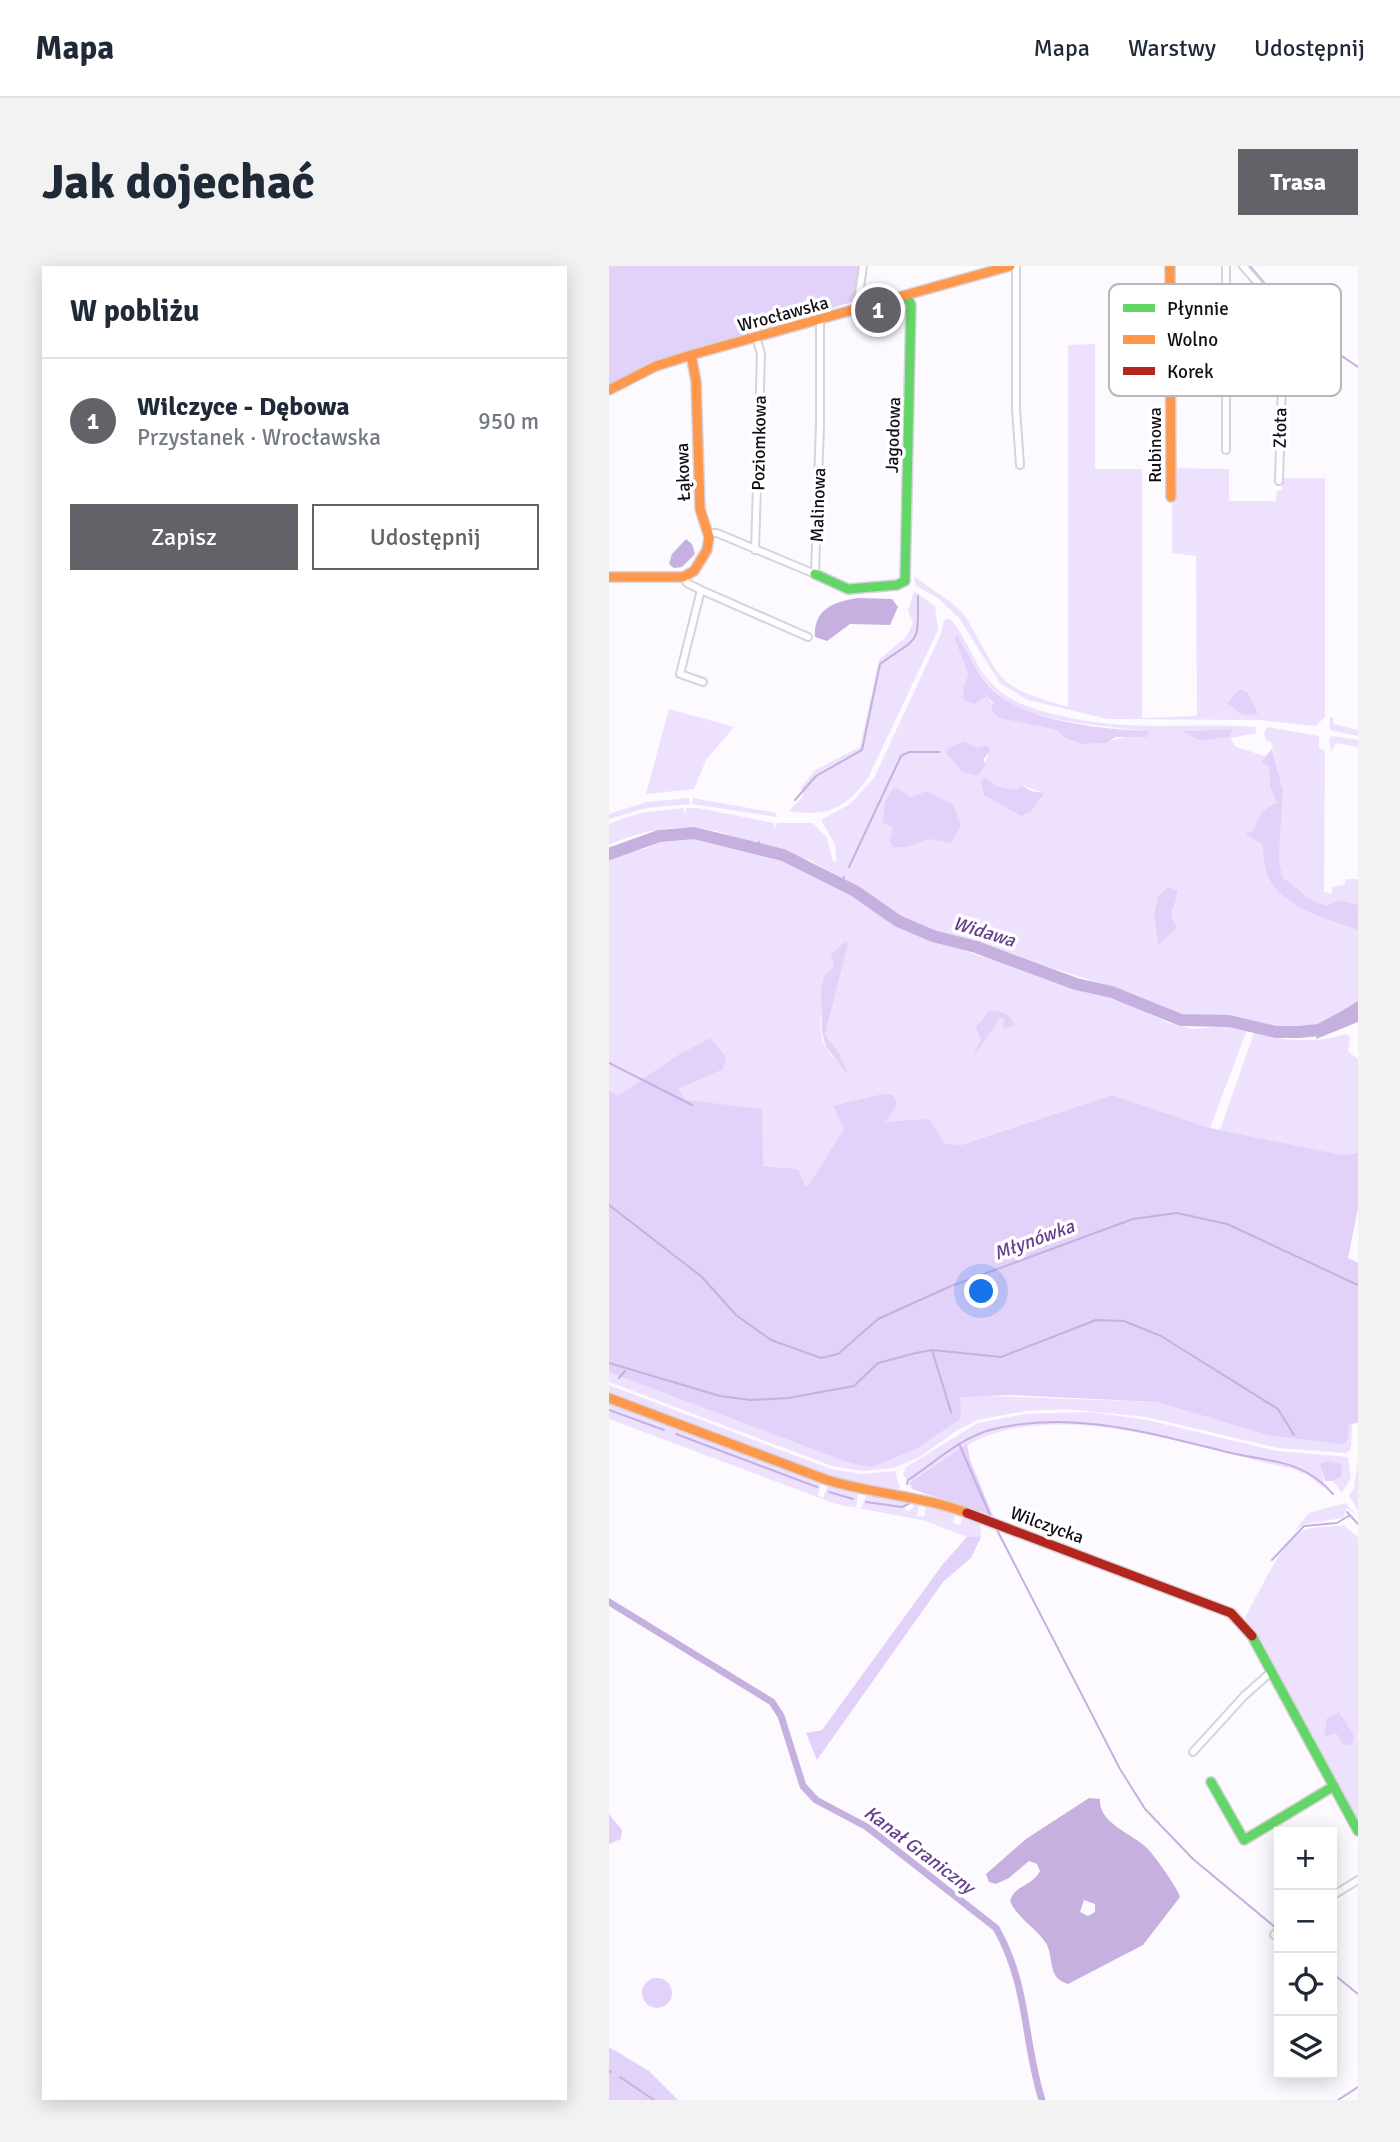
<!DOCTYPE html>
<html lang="pl">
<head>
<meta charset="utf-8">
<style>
	body { margin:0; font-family:Signika,sans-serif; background:#f2f2f3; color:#1f2937 }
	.controls { position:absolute; right:21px; bottom:21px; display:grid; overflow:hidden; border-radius:0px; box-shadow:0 4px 18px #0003 }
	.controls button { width:63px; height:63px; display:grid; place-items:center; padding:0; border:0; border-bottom:2px solid #e0e1e3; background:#fff; color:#1f2937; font:35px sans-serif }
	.you { position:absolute; left:373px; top:1026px; width:24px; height:24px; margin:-18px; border:5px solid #fff; border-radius:50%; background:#1a73e8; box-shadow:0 0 0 10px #1a73e833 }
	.badge { display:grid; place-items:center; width:46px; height:46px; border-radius:50%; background:#646168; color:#fff; font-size:23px; font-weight:700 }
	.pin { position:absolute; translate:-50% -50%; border:4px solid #fff; box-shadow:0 2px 7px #0006 }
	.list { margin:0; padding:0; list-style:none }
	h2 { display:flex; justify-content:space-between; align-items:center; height:91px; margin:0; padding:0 28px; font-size:30px }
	h2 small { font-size:23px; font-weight:400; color:#747a83 }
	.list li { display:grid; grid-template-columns:46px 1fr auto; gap:21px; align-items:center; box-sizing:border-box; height:126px; padding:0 28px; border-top:2px solid #e0e1e3 }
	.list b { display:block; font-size:26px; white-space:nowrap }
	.list p { margin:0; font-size:23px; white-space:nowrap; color:#747a83 }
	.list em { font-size:23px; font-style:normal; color:#747a83 }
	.actions { display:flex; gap:14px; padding:21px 28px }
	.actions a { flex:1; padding:16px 0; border:2px solid #646168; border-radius:0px; text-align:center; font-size:24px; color:#646168 }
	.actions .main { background:#646168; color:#fff }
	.icon { flex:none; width:38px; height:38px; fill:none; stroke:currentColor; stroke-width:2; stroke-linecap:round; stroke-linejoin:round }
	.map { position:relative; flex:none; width:749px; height:1834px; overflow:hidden; border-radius:0px }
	header { display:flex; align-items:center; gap:42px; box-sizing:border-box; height:98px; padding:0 35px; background:#fff; border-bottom:2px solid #e0e1e3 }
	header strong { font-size:33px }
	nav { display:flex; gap:38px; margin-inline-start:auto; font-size:24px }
	.intro { display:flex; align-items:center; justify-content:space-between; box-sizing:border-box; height:168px; padding:0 42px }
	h1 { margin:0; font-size:49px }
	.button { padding:18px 32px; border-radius:0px; background:#646168; color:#fff; font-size:24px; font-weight:700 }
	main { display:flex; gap:42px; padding:0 42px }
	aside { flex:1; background:#fff; border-radius:0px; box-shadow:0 4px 18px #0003 }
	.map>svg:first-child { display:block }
</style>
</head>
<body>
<header>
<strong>Mapa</strong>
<nav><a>Mapa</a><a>Warstwy</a><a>Udostępnij</a></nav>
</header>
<div class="intro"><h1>Jak dojechać</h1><a class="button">Trasa</a></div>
<main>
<aside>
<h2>W pobliżu<small></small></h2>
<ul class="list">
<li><span class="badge">1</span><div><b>Wilczyce - Dębowa</b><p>Przystanek · Wrocławska</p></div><em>950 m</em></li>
</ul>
<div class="actions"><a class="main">Zapisz</a><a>Udostępnij</a></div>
</aside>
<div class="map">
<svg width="749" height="1834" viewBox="0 0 749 1834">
	<rect width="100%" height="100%" fill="#fcfafe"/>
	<path fill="#ede1fd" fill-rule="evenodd" d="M486,78V203H533V452L588,450L587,290L563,287V202L620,203V235H667L668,225L673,224V212H716V451L707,460L650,454L499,453L419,434L391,417L350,352L329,332L307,320L305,310C322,324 348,336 359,355C395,417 386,420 459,441V79Z
		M305,325L326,340L329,364L260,510C239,542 217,552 180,545L194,530L192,522L206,504L251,481L270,394L298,370L304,357L299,345Z
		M341,353C359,372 365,401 385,420C403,437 425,443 448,449C521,467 575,456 646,461L648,467L621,472L627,481L656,490L653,496L660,501L661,521L668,537C654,542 648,551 645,564L637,568L653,578L660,614L713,651L749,664V735L709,760L673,762L630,751H579L519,726L323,664L285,647L241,616L200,594L151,579L150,575C133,577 119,567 103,564C71,557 28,565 0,579V558L7,555L31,547L74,542L77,549V542H89L165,557V564L168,557H204L218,572L224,595L227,596L226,578L212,554L241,538L265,512L332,368L335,354ZM350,371C358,386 367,403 378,417C412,460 492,457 540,466L487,478L456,472L447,464L390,452L378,429L354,423L359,408ZM624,463L621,471L591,475L575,465ZM354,475L380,488L369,510L353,506L337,487L339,482ZM375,511L388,520L408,524L413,519L434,527L422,546L412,550L399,540ZM317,525L344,538L320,573L298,581L286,567L277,533L302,531ZM549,630L566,640L549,679L545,648Z
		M60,443L125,461L97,494L85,523L37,528Z
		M721,451H724V458L749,464V470L721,464Z
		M658,461L710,470V483L716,484L715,626L723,628V621L735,619L737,613H749V639L731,634L717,641L703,634L673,611L670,591L674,524L662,476L657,474L655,467Z
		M724,470L749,474V481L727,477L722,485L720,473Z
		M80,532L81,538L37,542L0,553V548L38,536Z
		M84,532L167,547L168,551L83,538Z
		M90,570L172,594L252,634L295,664L334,678L511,734L560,757L584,763L617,760L638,764L601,862L503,829L352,879L235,863L201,917L195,920L189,903L153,900V844L76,834L68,823L101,772L69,789L9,831L0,824V592L14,586L35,583L53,575ZM239,679L216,769L229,785L237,806C231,798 220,788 216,780C202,750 223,704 239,679ZM391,745L406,760L394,762L395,754L391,752L365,789Z
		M645,767C675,775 707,778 737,768L741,772L739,785L749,793V887L733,889L611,864Z
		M0,1106L34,1118L549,1136L659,1169L739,1173L740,1158H743L742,1183L737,1187L668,1182L538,1151L457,1143L416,1145L368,1154L347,1165L311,1191L285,1202L253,1205L223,1200L0,1116Z
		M0,1119L222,1203L253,1208L286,1205L291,1222C266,1237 40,1143 0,1128Z
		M0,1137L212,1216L209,1230L214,1232L219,1220L249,1227L247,1241L252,1242L258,1228L298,1235L296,1245L304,1243L305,1235L310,1239L308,1250L315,1251L317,1240C325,1238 339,1244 346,1249L344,1257L351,1259L354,1251L371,1255L372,1271H358L314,1254L227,1238L0,1153Z
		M482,1146L538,1154L667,1185L739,1191L742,1212L733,1227L724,1215L733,1210L731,1198L721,1195L713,1207L716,1223L699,1209L680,1202C590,1183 466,1136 375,1171C349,1181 326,1201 303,1216V1223L294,1208L297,1201L369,1157L416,1148Z
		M749,1194V1244L740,1230L745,1222Z
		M736,1237L748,1250L738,1242L734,1252L695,1258L685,1265L700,1247Z
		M734,1259L749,1271V1556L636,1351C648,1331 674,1272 695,1264C707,1260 722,1261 734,1259Z"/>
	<path fill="#e2d1f8" d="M0,0H251L246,35L48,95L0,119Z
		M349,370C358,385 366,403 377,417C408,456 494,463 540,465L538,471H507L497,477L475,478L456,472L447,464L390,452L382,444L384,437L378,430L365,438L355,434L354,423L359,408L346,372Z
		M631,423L639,427L649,448L634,449L618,437Z
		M624,463L621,471L591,475L574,465Z
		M354,475L369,482L378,479L381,485L374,494L377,498L369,510L353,506L337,487L339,482Z
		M663,483L674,524L670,591L673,611L703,634L717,640L731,634L749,639V664C721,654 679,643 662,616C655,606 655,589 653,578L636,568L645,564C648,551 654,542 668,537L661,521L660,501L652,496Z
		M375,511L388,520L408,524L412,519L422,525L435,527L422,546L412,550L375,529L372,515Z
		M286,521L302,531L317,525L344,538L352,560L342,577L320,573L298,581H284L281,574L284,562L273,556L277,533Z
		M560,621L569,625L562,651L568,662L549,679L545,648L549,630Z
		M237,675L239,679L216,769L229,785L240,810L217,781L213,766L212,724L215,710L225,701L222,688Z
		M380,745C393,744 401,748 406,760L394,763L395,754L391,752L363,793L372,774L367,761Z
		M101,772L117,791L114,803L69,823L77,834L153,843L154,900L189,903L196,920L201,917L235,863L224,840L274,828L284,829L288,839L276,856L320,853L335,877L352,879L503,829L601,862L733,889L749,887V942L739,992L749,997V1157L740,1158L739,1173L734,1178L659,1169L548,1136L401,1129L351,1131L352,1152L309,1182L263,1201L241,1197L0,1106V824L9,830L69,789Z
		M358,1178L361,1194L384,1250L303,1223L302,1216Z
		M721,1195L732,1198L733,1210L724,1215H716L711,1198Z
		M358,1271H372L362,1292L334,1316L208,1494L197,1467L213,1464L334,1298Z
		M730,1446L745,1470L743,1479L734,1478L727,1467L715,1471L718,1452Z
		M0,1548L13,1564L12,1573L0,1578Z
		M33 1727a15 15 0 1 1 30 0a15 15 0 1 1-30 0Z
		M0,1781L40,1805L69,1834H0Z"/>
	<path fill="#c5b0df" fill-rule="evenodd" d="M77,273L83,278L86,288L73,301L65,302L60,298L63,288Z
		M250,332L283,333L289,341L281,359L241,358L218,375L206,371C204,343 226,335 250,332Z
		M749,735V756L707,773L709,760Z
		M480,1532L491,1533C489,1557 524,1568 538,1582C545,1589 570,1624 571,1631L534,1679L459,1718C437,1711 446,1693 437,1677C427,1662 409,1653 401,1635C405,1619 424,1620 431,1605L428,1598L420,1595L400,1612L387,1618L380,1616L377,1608L417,1573ZM475,1634L486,1638V1646L479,1650L471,1646Z"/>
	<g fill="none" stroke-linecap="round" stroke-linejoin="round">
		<path stroke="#c5b0df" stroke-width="2" d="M641,0L694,64L749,101
			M186,534L207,510L253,484L271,398C311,369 309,381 309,330
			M146,583L150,576
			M240,601L292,490L300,486H330
			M232,618L235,611
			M0,797L83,839
			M0,939L93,1011L127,1049L162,1074L212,1092L229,1088L269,1053L342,1020L524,953L568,947L618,958L749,1019
			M323,1084L342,1146
			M0,1097L111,1130L142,1134L179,1132L245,1120L269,1097L307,1087L323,1084L392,1091L487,1054L515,1055L552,1070L669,1143L685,1169
			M10,1112L16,1105
			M0,1144L55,1164
			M67,1168L208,1221
			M351,1180L381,1249
			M298,1218L299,1214C324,1198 351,1172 381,1164C462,1143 540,1167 618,1186C660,1196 694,1193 724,1228
			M220,1226L244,1233
			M257,1236L293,1241L301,1237
			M738,1246L749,1258
			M387,1262L511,1503L536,1543L584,1593L667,1662
			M663,1294L695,1260L728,1257L741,1249
			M723,1707L749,1728
			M0,1805L2,1806
			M11,1811L45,1834
			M729,1834L749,1821"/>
		<path stroke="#c5b0df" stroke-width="7" d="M0,1336L163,1436L172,1450L194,1520L207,1534L258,1561L387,1662C420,1720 414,1774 433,1834"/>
		<path stroke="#c5b0df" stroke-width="12" d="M0,588L50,570L85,567L174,589L246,625L289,655L324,670L367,681L467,718L503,726L572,754L620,755L667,766H690L710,764L749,743"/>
		<defs>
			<path id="street" d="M407,0V143L411,199
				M634,0L675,47L670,215
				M252,43L249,35L254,0
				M617,184V0
				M99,267H108L206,308L211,158V54
				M146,284L152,88L147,71
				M74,311L78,317L92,324L199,371
				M92,324L71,408L94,416
				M584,1486L635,1430L662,1406
				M723,1630L749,1614
				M665,1669L670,1663"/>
			<path id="fast" d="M206,308L239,323L288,319L296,315L302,39L298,31
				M643,1370L749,1565
				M602,1516L635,1574L725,1520"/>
			<path id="slow" d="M561,0L562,231
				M0,124L47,100L82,89L401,0
				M0,311H74L85,305L98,284L100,271L91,243L87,115L82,89
				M0,1132L218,1214C264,1228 313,1230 358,1247"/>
			<path id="jam" d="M358,1247L622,1347L643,1370"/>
		</defs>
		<use href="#street" stroke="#d6d3db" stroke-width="10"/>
		<use href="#fast" stroke="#d6d3db" stroke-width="12"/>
		<use href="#slow" stroke="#d6d3db" stroke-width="12"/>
		<use href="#jam" stroke="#d6d3db" stroke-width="12"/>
		<use href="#street" stroke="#fffeff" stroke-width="6"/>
		<use href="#fast" stroke="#63d668" stroke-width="9"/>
		<use href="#slow" stroke="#ff974d" stroke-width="9"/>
		<use href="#jam" stroke="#b3261e" stroke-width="9"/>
	</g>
	<g text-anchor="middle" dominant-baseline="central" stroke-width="7" stroke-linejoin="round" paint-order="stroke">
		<g font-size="18" fill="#120e17" stroke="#fff">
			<text transform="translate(174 48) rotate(-15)">Wrocławska</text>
			<text transform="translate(671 162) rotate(-89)">Złota</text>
			<text transform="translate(284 169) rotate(-88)">Jagodowa</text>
			<text transform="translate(150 177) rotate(-89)">Poziomkowa</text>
			<text transform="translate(546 179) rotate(-90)">Rubinowa</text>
			<text transform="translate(74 206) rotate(-92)">Łąkowa</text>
			<text transform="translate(209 239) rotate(-88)">Malinowa</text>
			<text transform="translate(438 1259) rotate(20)">Wilczycka</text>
		</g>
		<g font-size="19" font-style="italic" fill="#653f8e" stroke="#fff">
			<text transform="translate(375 666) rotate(17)">Widawa</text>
			<text transform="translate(425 974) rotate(-20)">Młynówka</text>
			<text transform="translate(310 1584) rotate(37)">Kanał Graniczny</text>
		</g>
	</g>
	<rect x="500" y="18" width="232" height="112" rx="10" fill="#fff" stroke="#b8b7b9" stroke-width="2"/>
	<rect x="514" y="38" width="32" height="8" fill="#63d668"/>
	<rect x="514" y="69" width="32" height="9" fill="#ff974d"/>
	<rect x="514" y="101" width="32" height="8" fill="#b3261e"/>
	<g font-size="19" fill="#120e17">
		<text x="558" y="49">Płynnie</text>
		<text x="558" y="80">Wolno</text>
		<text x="558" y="112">Korek</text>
	</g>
</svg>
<div class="controls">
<button>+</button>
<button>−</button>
<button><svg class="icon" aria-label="locate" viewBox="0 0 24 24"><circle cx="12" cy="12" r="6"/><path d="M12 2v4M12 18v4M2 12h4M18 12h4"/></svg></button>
<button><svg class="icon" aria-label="layers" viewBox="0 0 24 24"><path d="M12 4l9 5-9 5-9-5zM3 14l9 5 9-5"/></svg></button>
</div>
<div class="you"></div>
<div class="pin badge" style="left:269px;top:44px">1</div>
</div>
</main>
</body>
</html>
